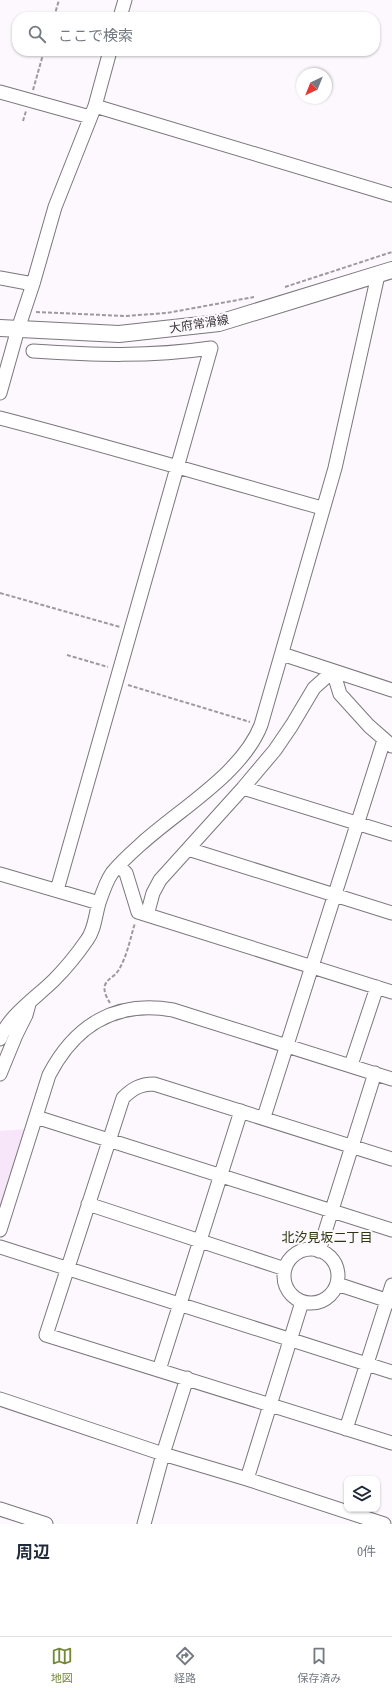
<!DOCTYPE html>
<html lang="ja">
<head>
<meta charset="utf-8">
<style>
	body { margin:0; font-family:"Asap Condensed","Noto Sans JP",sans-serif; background:#f6f6f7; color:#1f2937 }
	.controls { position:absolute; right:12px; bottom:12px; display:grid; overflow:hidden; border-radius:8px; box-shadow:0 1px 3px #0004 }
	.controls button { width:36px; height:36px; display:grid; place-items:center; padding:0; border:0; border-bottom:1px solid #e0e1e3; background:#fff; color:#1f2937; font:20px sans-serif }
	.compass { position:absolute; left:296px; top:68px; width:36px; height:36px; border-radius:50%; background:#fff; box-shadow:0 1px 3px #0004; rotate:223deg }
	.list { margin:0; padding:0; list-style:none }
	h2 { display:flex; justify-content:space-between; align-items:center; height:52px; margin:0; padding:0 16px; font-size:17px }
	h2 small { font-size:13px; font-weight:400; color:#747a83 }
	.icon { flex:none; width:22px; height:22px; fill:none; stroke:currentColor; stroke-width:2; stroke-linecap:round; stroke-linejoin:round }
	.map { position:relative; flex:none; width:392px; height:1524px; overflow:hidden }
	.search { position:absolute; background:#fff; box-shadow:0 1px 3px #0004; left:12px; right:12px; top:12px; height:44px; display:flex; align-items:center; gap:10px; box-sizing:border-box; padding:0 14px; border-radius:16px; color:#747a83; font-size:15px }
	.sheet { height:112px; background:#fff }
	nav { display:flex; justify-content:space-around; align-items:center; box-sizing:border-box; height:56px; border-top:1px solid #e0e1e3; background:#fff; font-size:11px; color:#747a83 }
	nav a { display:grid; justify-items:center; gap:2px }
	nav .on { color:#738737 }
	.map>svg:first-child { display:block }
</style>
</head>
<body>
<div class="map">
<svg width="392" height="1524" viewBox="0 0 392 1524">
	<rect width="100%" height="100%" fill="#fcf8fd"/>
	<path fill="#f7e5fa" d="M27,1129L0,1212V1131Z"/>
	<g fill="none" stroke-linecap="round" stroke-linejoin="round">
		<defs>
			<path id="minor" d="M120,17L125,0
				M0,92L90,117
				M95,106L392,195
				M0,278L33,284
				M33,351C94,355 150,357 211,348L57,890
				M0,393L18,329L33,284L55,207L95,106L110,51
				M0,418C108,446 215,478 322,508
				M282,654L392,690
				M243,788L392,834
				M188,849L392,913
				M119,866L126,873L138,912L392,992
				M0,874L99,903
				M147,915L153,893L160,880L243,788L275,750L292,725L314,688L333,671L340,694L369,726L392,746
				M0,1039C8,1016 37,997 54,980C66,968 78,953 87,940C95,929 95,916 99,903C102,894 107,880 112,873C120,863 131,853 140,845C178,810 242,774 261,725L335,468L378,275
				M351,1065L377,987
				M0,1074L16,1035L26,1015L29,1004
				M36,1117L392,1230
				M264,1117L384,740
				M392,1159L154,1084C140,1084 132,1089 123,1098L46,1335L392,1443
				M88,1204L285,1269
				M0,1230L49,1075C75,1025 116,1000 173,1010L392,1079
				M0,1247L392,1372
				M284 1276a27 27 0 1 1 54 0a27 27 0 1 1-54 0Z
				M319,1251L375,1073
				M337,1284L392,1302
				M159,1370L241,1111
				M0,1399L163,1454L247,1479L384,1524
				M346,1429L392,1285
				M247,1479L302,1302
				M0,1509L46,1524
				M144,1524L163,1454L187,1378"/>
			<path id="major" d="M0,328L119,334L219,323L392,270"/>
		</defs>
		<use href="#minor" stroke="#7b777c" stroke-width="15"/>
		<use href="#major" stroke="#7b777c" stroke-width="18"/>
		<path stroke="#9d9a9e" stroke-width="2" stroke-dasharray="4 2" stroke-linecap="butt" d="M54,17L59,0
			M33,90L44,51
			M23,121L26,111
			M285,287L392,252
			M36,312L125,316L167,313L254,297
			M0,593L120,627
			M67,655L108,667
			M128,685L250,722
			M110,1003C107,998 103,991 105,985C108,978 114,977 118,971C127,957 130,939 135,923"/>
		<use href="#minor" stroke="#fff" stroke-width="13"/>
		<use href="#major" stroke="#fff" stroke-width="16"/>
	</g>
	<g text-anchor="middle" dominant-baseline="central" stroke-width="4" stroke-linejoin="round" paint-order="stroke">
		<g font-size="12" fill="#3a383a" stroke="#fcf8fd">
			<text transform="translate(199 324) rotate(-9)">大府常滑線</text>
		</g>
		<g font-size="13" fill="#2c3610" stroke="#fcf8fd">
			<text x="327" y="1237">北汐見坂二丁目</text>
		</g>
	</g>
</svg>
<div class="controls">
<button><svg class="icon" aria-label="layers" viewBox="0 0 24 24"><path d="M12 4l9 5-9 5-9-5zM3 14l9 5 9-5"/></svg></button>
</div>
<svg class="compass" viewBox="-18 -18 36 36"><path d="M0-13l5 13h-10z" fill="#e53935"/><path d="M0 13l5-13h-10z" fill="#747a83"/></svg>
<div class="search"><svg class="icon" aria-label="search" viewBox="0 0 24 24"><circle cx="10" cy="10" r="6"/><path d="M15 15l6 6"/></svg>ここで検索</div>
</div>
<section class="sheet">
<h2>周辺<small>0件</small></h2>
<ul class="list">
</ul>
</section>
<nav>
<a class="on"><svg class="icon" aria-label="map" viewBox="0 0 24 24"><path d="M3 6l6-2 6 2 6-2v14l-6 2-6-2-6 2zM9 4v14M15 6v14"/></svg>地図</a>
<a><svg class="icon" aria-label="directions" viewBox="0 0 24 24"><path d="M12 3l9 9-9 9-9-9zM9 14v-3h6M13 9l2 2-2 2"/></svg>経路</a>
<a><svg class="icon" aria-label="saved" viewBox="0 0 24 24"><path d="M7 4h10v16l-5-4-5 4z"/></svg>保存済み</a>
</nav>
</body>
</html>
